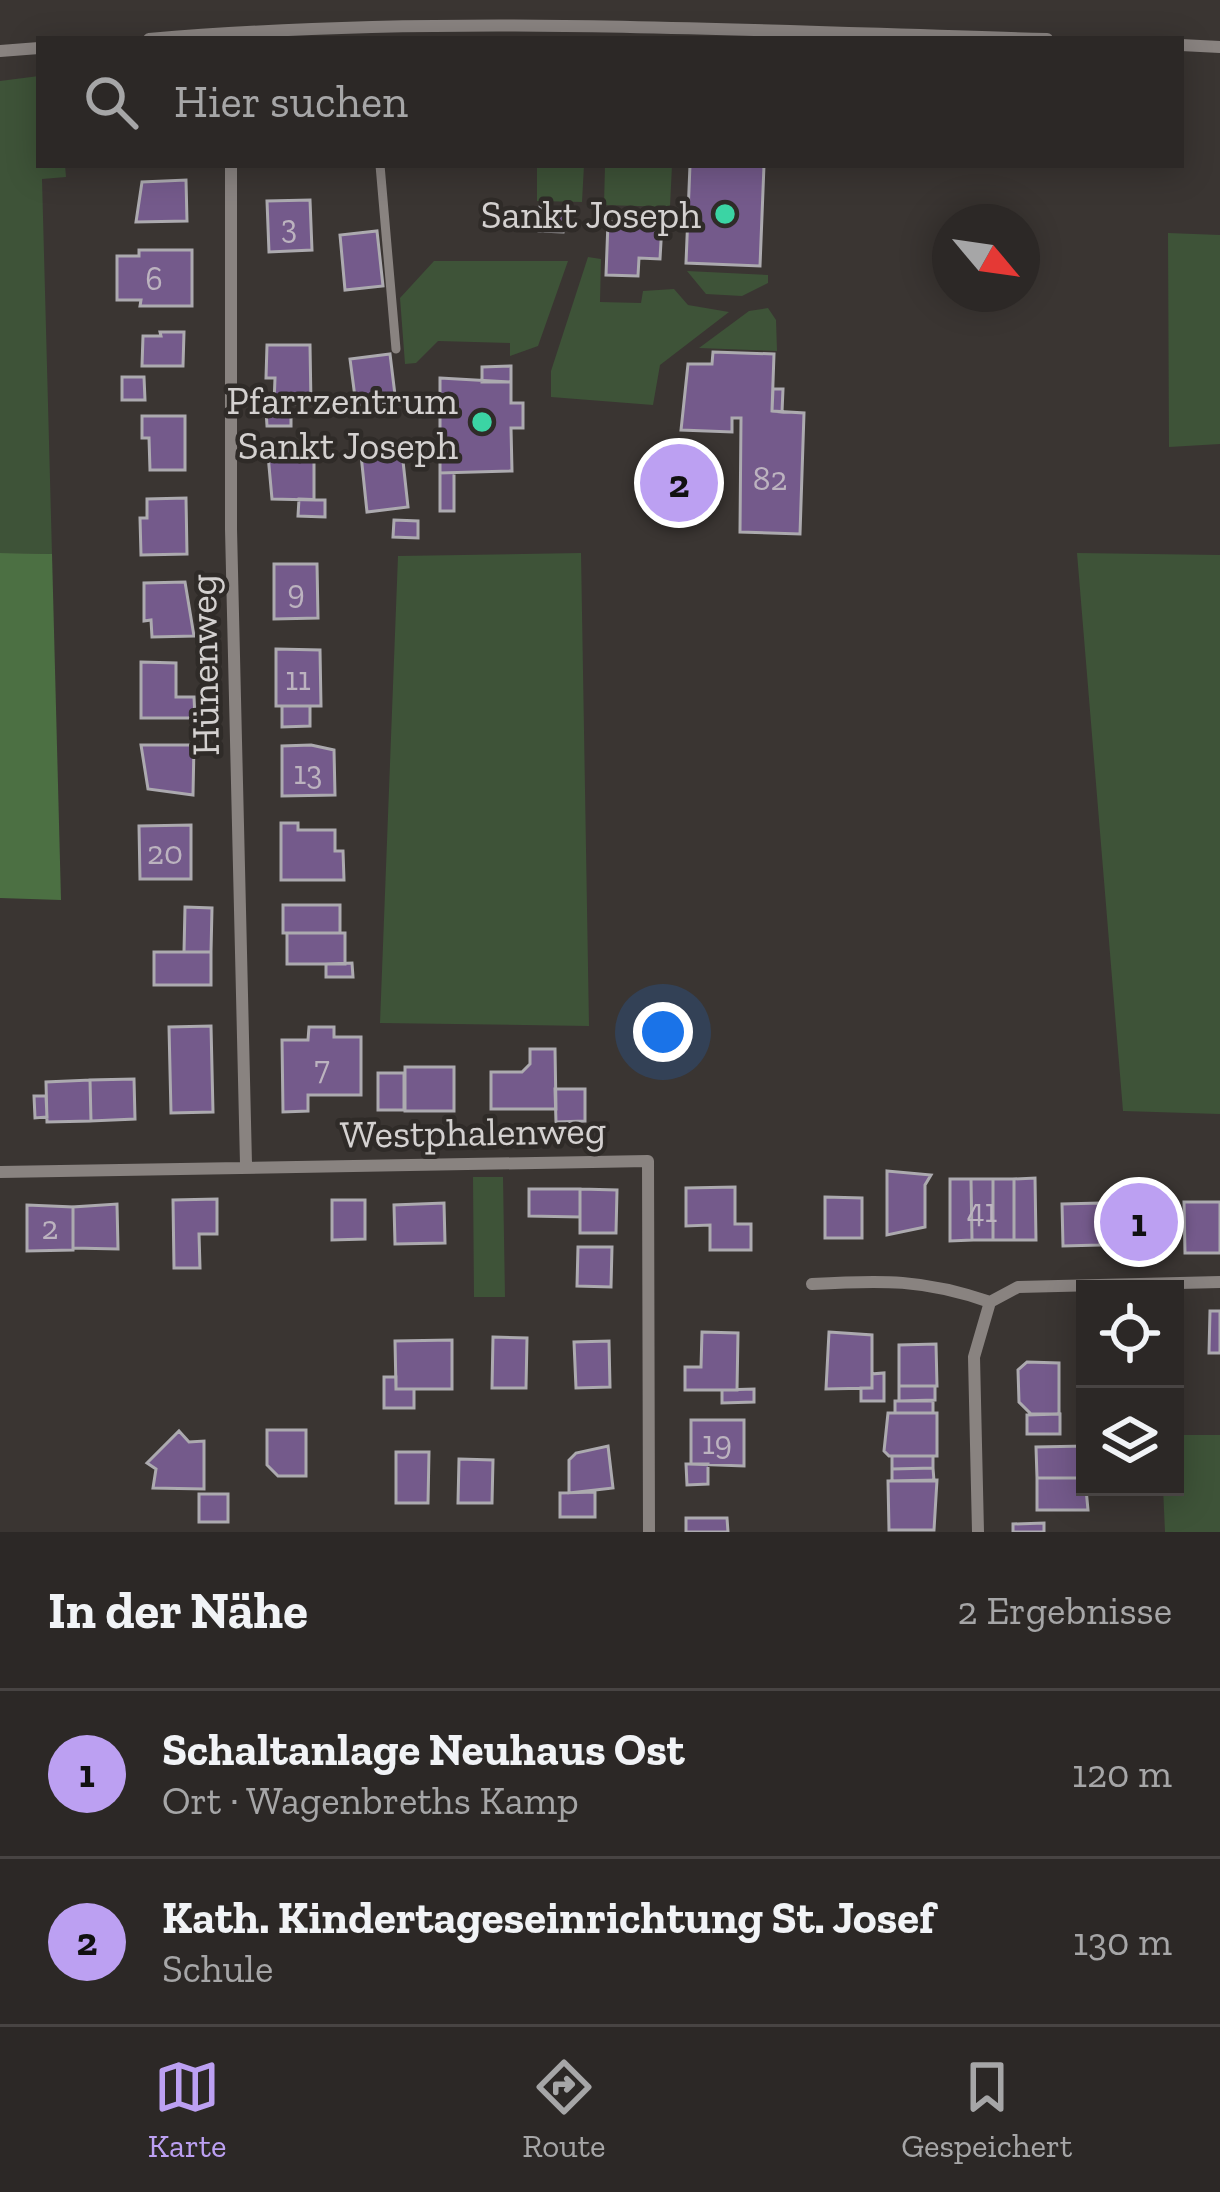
<!DOCTYPE html>
<html lang="de">
<head>
<meta charset="utf-8">
<style>
	body { margin:0; font-family:"Zilla Slab",serif; background:#383432; color:#f1f3f6 }
	.controls { position:absolute; right:36px; bottom:36px; display:grid; overflow:hidden; border-radius:0px; box-shadow:0 6px 30px #0003 }
	.controls button { width:108px; height:108px; display:grid; place-items:center; padding:0; border:0; border-bottom:3px solid #484443; background:#2c2826; color:#f1f3f6; font:60px sans-serif }
	.compass { position:absolute; left:932px; top:204px; width:108px; height:108px; border-radius:50%; background:#2c2826; box-shadow:0 6px 30px #0003; rotate:119deg }
	.you { position:absolute; left:663px; top:1032px; width:42px; height:42px; margin:-30px; border:9px solid #fff; border-radius:50%; background:#1a73e8; box-shadow:0 0 0 18px #1a73e833 }
	.badge { display:grid; place-items:center; width:78px; height:78px; border-radius:50%; background:#bca0f2; color:#111; font-size:39px; font-weight:700 }
	.pin { position:absolute; translate:-50% -50%; border:6px solid #fff; box-shadow:0 3px 12px #0006 }
	.list { margin:0; padding:0; list-style:none }
	h2 { display:flex; justify-content:space-between; align-items:center; height:156px; margin:0; padding:0 48px; font-size:51px }
	h2 small { font-size:39px; font-weight:400; color:#a6a6a7 }
	.list li { display:grid; grid-template-columns:78px 1fr auto; gap:36px; align-items:center; box-sizing:border-box; height:168px; padding:0 48px; border-top:3px solid #484443 }
	.list b { display:block; font-size:45px; white-space:nowrap }
	.list p { margin:0; font-size:39px; white-space:nowrap; color:#a6a6a7 }
	.list em { font-size:39px; font-style:normal; color:#a6a6a7 }
	.icon { flex:none; width:66px; height:66px; fill:none; stroke:currentColor; stroke-width:2; stroke-linecap:round; stroke-linejoin:round }
	.map { position:relative; flex:none; width:1220px; height:1532px; overflow:hidden }
	.search { position:absolute; background:#2c2826; box-shadow:0 6px 30px #0003; left:36px; right:36px; top:36px; height:132px; display:flex; align-items:center; gap:30px; box-sizing:border-box; padding:0 42px; border-radius:0px; color:#a6a6a7; font-size:45px }
	.sheet { height:492px; background:#2c2826 }
	nav { display:flex; justify-content:space-around; align-items:center; box-sizing:border-box; height:168px; border-top:3px solid #484443; background:#2c2826; font-size:33px; color:#a6a6a7 }
	nav a { display:grid; justify-items:center; gap:6px }
	nav .on { color:#bca0f2 }
	.map>svg:first-child { display:block }
</style>
</head>
<body>
<div class="map">
<svg width="1220" height="1532" viewBox="0 0 1220 1532">
	<rect width="100%" height="100%" fill="#3a3532"/>
	<path fill="#3e5338" d="M39,76V165H65L66,177L42,179L52,554L0,553V81Z
		M537,165H584L582,202L537,201Z
		M605,165H672L670,207L604,205Z
		M1168,233L1220,235V444L1169,447Z
		M588,257L601,259L600,302L641,303L643,291L674,289L688,305L729,312L660,365L653,405L551,397V371Z
		M434,261H568L538,346L510,356V343L438,341L416,363L405,364L400,298Z
		M687,271L768,275V283L742,296L706,294Z
		M768,308L776,320L777,351L699,348L749,311Z
		M581,553L589,1026L380,1023L398,556Z
		M1077,553L1220,555V1114L1123,1111Z
		M473,1177H503L505,1297H474Z
		M1175,1435H1220V1532H1165L1163,1487H1175Z"/>
	<path fill="#4c7043" d="M0,553L52,554L61,900L0,898Z"/>
	<path fill="#745a8b" stroke="#acaaaf" stroke-width="3" d="M690,165H764L760,266L686,263Z
		M186,180L187,221L136,222L142,182Z
		M310,200L312,250L269,252L267,201Z
		M540,207L564,208L563,232L539,231Z
		M608,222L662,224L660,259L639,258L638,276L606,275Z
		M377,231L383,286L345,290L340,235Z
		M139,250H192V306H140L141,300H117V256H139Z
		M160,332H184L183,366H142L143,336H161Z
		M267,345H310L311,404H274L275,378H266Z
		M713,352L774,354L772,411L804,413L800,534L740,532L741,418H732V432L681,430L688,364H712Z
		M390,354L396,403L356,405L350,359Z
		M511,366V382H482V367Z
		M122,377H144L145,400H122Z
		M440,378L511,382V403H523V428H511L512,471L440,473Z
		M773,389H783L782,412L772,411Z
		M266,410H291V426H267Z
		M142,416H185V470H150L149,438H142Z
		M267,444L314,445V500L272,499Z
		M402,452L408,507L367,512L361,455Z
		M440,473H454V511H440Z
		M186,498L187,554L141,555L140,518H147V499Z
		M299,499L325,500V517L298,516Z
		M394,520L418,521V538L393,537Z
		M274,564H317L318,618L274,619Z
		M185,582L194,636L152,637L151,620L144,621V583Z
		M276,649L320,650L321,706H276Z
		M141,662L176,663V697H194L195,718H141Z
		M282,706H310V726L282,727Z
		M141,745H194L193,795L148,789Z
		M311,745L334,750L335,795L282,796V746Z
		M281,823H298V830H335V851H343L344,880H281Z
		M191,825V879H140L139,826Z
		M283,905H340V933H283Z
		M185,907L212,908L211,952H184Z
		M287,933H345V964H287Z
		M154,952H211V985H154Z
		M352,963L353,977H326V964Z
		M211,1026L213,1112L171,1113L169,1027Z
		M309,1027H334V1037H361V1095H308V1111L283,1112L282,1040H308Z
		M530,1049H555L556,1109H491V1072H522L530,1064Z
		M405,1067H454V1111H405Z
		M378,1073H404V1110H378Z
		M134,1079L135,1119L91,1121L90,1080Z
		M90,1080L91,1121L47,1122L46,1082Z
		M555,1089H585V1121L556,1122Z
		M34,1096H46L47,1117L35,1118Z
		M887,1171L931,1175L925,1185V1227L887,1235Z
		M1035,1178L1036,1240H1014V1179Z
		M950,1179H971L972,1240L950,1241Z
		M971,1179H993V1240H972Z
		M993,1179H1014V1240H993Z
		M735,1187V1224H751V1250H710V1225L686,1226V1188Z
		M529,1189H580V1217L529,1216Z
		M580,1189L617,1190L616,1233H580Z
		M825,1197L862,1198V1238H825Z
		M217,1199V1234H199L200,1268H174L173,1200Z
		M1124,1199H1153L1154,1245H1125Z
		M332,1200H365V1239L332,1240Z
		M1184,1202H1220V1253H1185Z
		M444,1203L445,1243L395,1244L394,1205Z
		M1100,1203V1245L1063,1246L1062,1204Z
		M117,1204L118,1249L73,1248V1207Z
		M27,1205L73,1207V1250L27,1251Z
		M578,1247H612L611,1287L577,1286Z
		M1210,1311H1220V1353H1209Z
		M702,1332L738,1333L737,1390H685V1367H701Z
		M829,1332L872,1335V1388L826,1389Z
		M493,1337L527,1338L526,1388H492Z
		M452,1340V1389H396L395,1341Z
		M609,1341L610,1387L576,1388L574,1342Z
		M936,1344L937,1386H899V1345Z
		M1027,1362L1059,1363V1414H1031L1019,1402L1018,1370Z
		M884,1373V1401H861V1388H872V1374Z
		M384,1377H396V1389H414V1408H384Z
		M899,1386H935V1400L899,1401Z
		M754,1389V1402L722,1403V1390Z
		M895,1401H933V1413H895Z
		M888,1413H937V1456H889L884,1451Z
		M1060,1414V1434H1027V1415Z
		M691,1420H744V1466L691,1464Z
		M267,1430H306V1476H278L267,1465Z
		M179,1431L189,1442L204,1441V1489L153,1488L156,1469L147,1463Z
		M608,1446L613,1488L569,1493V1460L576,1453Z
		M1085,1446V1478H1037L1036,1447Z
		M396,1452H429L428,1503H396Z
		M892,1456H933V1468L892,1469Z
		M459,1459L493,1460L492,1503H458Z
		M686,1464H708V1484L687,1485Z
		M933,1468L934,1481H892V1469Z
		M1037,1478H1085L1088,1510H1037Z
		M937,1480L934,1530H889L888,1481Z
		M595,1492V1517H560V1493Z
		M199,1494H228V1522H199Z
		M686,1518H727L728,1532H686Z
		M1044,1523V1532H1013V1524Z"/>
	<g fill="none" stroke-linecap="round" stroke-linejoin="round">
		<path stroke="#898380" stroke-width="9" d="M380,165L396,349"/>
		<path stroke="#898380" stroke-width="12" d="M149,39C449,13 747,31 1047,39
			M1181,45L1220,47
			M0,51L39,48
			M231,165V529L246,1164
			M0,1172L648,1161L649,1532
			M812,1284C882,1280 924,1279 990,1302
			M978,1532L974,1357L990,1302L1018,1287L1220,1282"/>
	</g>
	<g fill="#3bd4a4" stroke="#2f2b28" stroke-width="4.5">
		<circle cx="725" cy="214" r="12"/>
		<circle cx="482" cy="422" r="12"/>
	</g>
	<g text-anchor="middle" dominant-baseline="central" stroke-width="9" stroke-linejoin="round" paint-order="stroke">
		<g font-size="33" fill="#bcb3bf">
			<text x="289" y="226">3</text>
			<text x="154" y="278">6</text>
			<text x="770" y="478">82</text>
			<text x="296" y="591">9</text>
			<text x="298" y="678">11</text>
			<text x="308" y="772">13</text>
			<text x="165" y="852">20</text>
			<text x="322" y="1067">7</text>
			<text x="982" y="1210">41</text>
			<text x="50" y="1227">2</text>
			<text x="717" y="1442">19</text>
		</g>
		<g font-size="39" fill="#d4d1d0" stroke="#2f2b28" text-anchor="end">
			<text x="701" y="214">Sankt Joseph</text>
			<text x="458" y="400">Pfarrzentrum<tspan x="458" dy="45">Sankt Joseph</tspan></text>
		</g>
		<g font-size="39" fill="#d4d1d0" stroke="#2f2b28">
			<text transform="translate(204 665) rotate(-91)">Hünenweg</text>
			<text transform="translate(473 1132) rotate(-1)">Westphalenweg</text>
		</g>
	</g>
</svg>
<div class="controls">
<button><svg class="icon" aria-label="locate" viewBox="0 0 24 24"><circle cx="12" cy="12" r="6"/><path d="M12 2v4M12 18v4M2 12h4M18 12h4"/></svg></button>
<button><svg class="icon" aria-label="layers" viewBox="0 0 24 24"><path d="M12 4l9 5-9 5-9-5zM3 14l9 5 9-5"/></svg></button>
</div>
<svg class="compass" viewBox="-18 -18 36 36"><path d="M0-13l5 13h-10z" fill="#e53935"/><path d="M0 13l5-13h-10z" fill="#a6a6a7"/></svg>
<div class="you"></div>
<div class="pin badge" style="left:1139px;top:1222px">1</div>
<div class="pin badge" style="left:679px;top:483px">2</div>
<div class="search"><svg class="icon" aria-label="search" viewBox="0 0 24 24"><circle cx="10" cy="10" r="6"/><path d="M15 15l6 6"/></svg>Hier suchen</div>
</div>
<section class="sheet">
<h2>In der Nähe<small>2 Ergebnisse</small></h2>
<ul class="list">
<li><span class="badge">1</span><div><b>Schaltanlage Neuhaus Ost</b><p>Ort · Wagenbreths Kamp</p></div><em>120 m</em></li>
<li><span class="badge">2</span><div><b>Kath. Kindertageseinrichtung St. Josef</b><p>Schule</p></div><em>130 m</em></li>
</ul>
</section>
<nav>
<a class="on"><svg class="icon" aria-label="map" viewBox="0 0 24 24"><path d="M3 6l6-2 6 2 6-2v14l-6 2-6-2-6 2zM9 4v14M15 6v14"/></svg>Karte</a>
<a><svg class="icon" aria-label="directions" viewBox="0 0 24 24"><path d="M12 3l9 9-9 9-9-9zM9 14v-3h6M13 9l2 2-2 2"/></svg>Route</a>
<a><svg class="icon" aria-label="saved" viewBox="0 0 24 24"><path d="M7 4h10v16l-5-4-5 4z"/></svg>Gespeichert</a>
</nav>
</body>
</html>
